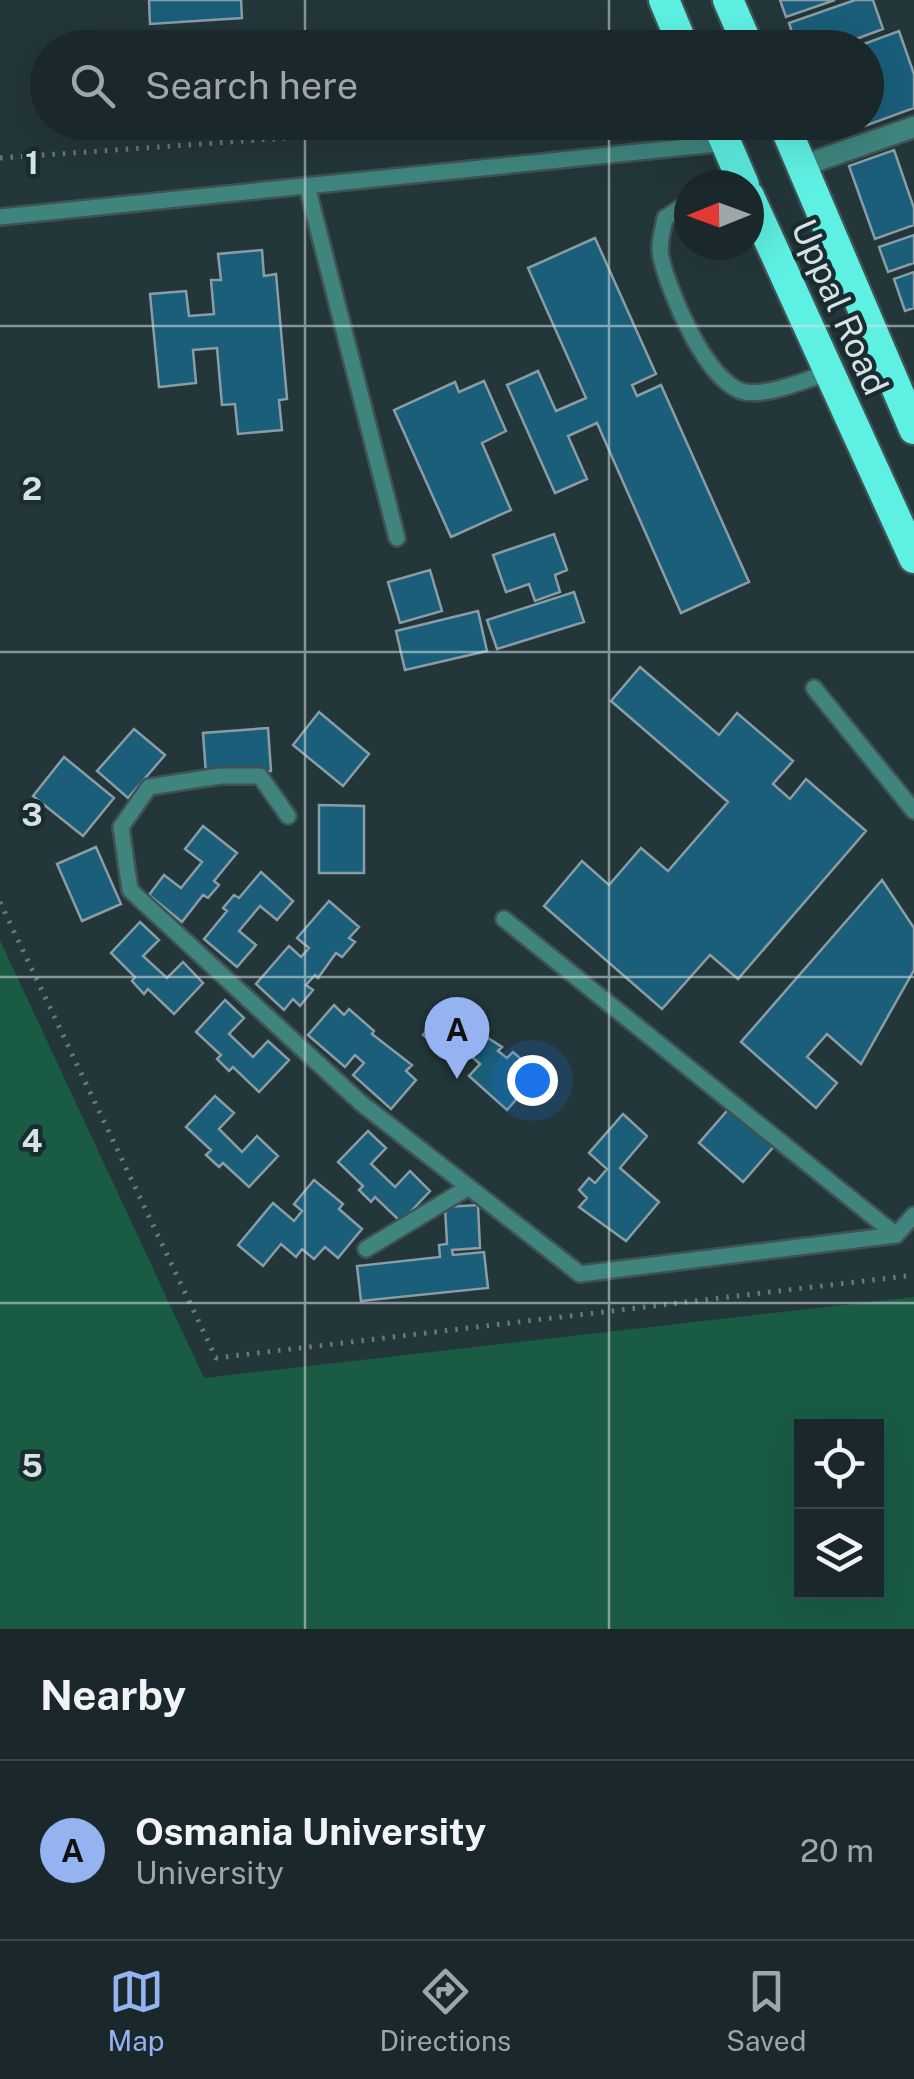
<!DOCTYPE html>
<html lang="en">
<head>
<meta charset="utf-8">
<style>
	body { margin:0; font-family:"Public Sans",sans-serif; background:#273437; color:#f1f3f6 }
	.controls { position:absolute; right:30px; bottom:30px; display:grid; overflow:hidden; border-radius:0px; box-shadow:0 10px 40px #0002 }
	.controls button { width:90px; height:90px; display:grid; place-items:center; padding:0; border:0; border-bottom:2px solid #384447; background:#1a282b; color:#f1f3f6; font:50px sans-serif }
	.compass { position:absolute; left:674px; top:170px; width:90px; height:90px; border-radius:50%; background:#1a282b; box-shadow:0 10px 40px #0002; rotate:269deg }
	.you { position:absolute; left:532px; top:1080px; width:35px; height:35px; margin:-25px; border:8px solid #fff; border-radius:50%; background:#1a73e8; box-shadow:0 0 0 15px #1a73e833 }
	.badge { display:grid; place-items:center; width:65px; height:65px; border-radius:50%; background:#95b2f1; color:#111; font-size:32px; font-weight:700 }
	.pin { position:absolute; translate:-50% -82px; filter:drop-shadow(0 2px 5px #0008) }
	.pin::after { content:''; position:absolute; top:52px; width:35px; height:30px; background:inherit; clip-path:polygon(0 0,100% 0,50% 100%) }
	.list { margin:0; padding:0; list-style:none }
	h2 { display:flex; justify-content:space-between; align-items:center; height:130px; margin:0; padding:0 40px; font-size:42px }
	h2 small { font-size:32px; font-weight:400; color:#9fa6a9 }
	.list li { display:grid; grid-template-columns:65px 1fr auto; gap:30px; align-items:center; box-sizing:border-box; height:180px; padding:0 40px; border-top:2px solid #384447 }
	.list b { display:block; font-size:38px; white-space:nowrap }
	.list p { margin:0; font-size:32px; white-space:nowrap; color:#9fa6a9 }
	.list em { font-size:32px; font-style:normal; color:#9fa6a9 }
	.icon { flex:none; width:55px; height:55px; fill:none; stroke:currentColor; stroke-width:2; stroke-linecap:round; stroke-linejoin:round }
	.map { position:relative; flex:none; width:914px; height:1629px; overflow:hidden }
	.search { position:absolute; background:#1a282b; box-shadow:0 10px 40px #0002; left:30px; right:30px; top:30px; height:110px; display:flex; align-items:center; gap:25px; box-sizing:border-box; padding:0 35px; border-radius:55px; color:#9fa6a9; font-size:38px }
	.sheet { height:310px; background:#1a282b }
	nav { display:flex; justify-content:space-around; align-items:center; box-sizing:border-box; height:140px; border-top:2px solid #384447; background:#1a282b; font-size:28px; color:#9fa6a9 }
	nav a { display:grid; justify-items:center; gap:5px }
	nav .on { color:#95b2f1 }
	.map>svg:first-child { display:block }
</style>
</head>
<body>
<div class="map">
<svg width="914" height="1629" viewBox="0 0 914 1629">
	<rect width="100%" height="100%" fill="#233639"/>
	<path fill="#1a5b44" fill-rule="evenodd" d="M0,940L204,1378L914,1297V1629H0ZM802,1426H876V1592H802Z"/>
	<path fill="#1a5e7a" stroke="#8a9da6" stroke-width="2.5" d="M149,0H241L242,18L150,24Z
		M780,0H835L786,17Z
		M855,0H873L883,29L832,48H797L789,23Z
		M899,31L914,74V108L832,138L827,122H866V48H853Z
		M894,150L914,208V225L875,239L849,166Z
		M914,235V263L888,272L879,247Z
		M595,238L656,374L632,385L637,396L661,385L749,582L681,613L597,423L568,436L587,479L555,493L507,385L538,371L556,411L586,398L528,268Z
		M262,250L264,276L276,274L287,399L279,400L282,430L238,434L235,404L222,405L217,348L193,350L196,383L159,387L150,294L186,291L189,316L214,314L211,280H221L218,254Z
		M914,272V308L905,311L894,279Z
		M484,381L506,431L482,443L511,510L451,537L394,410L455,382L459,392Z
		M554,534L567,570L555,575L560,592L535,601L529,584L506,592L493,555Z
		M430,570L442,611L400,623L388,582Z
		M574,592L584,622L497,649L487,620Z
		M478,611L487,651L405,670L396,631Z
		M640,667L719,735L737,713L793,761L773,784L790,799L806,779L866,831L738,979L710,955L662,1009L544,906L582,861L609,885L641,848L668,871L728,802L611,701Z
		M319,712L369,754L343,786L293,745Z
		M268,728L271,771L206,775L203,733Z
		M134,729L165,755L128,798L97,771Z
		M64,757L114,798L83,836L33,796Z
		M319,805L364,806V873H319Z
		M203,826L237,853L214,881L219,885L208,898L203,895L182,922L149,895L164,875L181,888L202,862L185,849Z
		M96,847L121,904L82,921L57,864Z
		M261,872L293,901L277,920L260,906L239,931L256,945L237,967L204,939L227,911L223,908L234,895L239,898Z
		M882,880L914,928V970L861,1064L827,1034L807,1057L837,1083L816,1108L741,1042Z
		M329,901L359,927L349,938L355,942L342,957L336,953L318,978L315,975L306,985L313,990L300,1006L293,999L284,1010L256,984L289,946L301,957L309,948L297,938Z
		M140,922L159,940L143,956L167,978L183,962L203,983L174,1014L148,989L144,994L132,981L135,977L111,953Z
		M225,1000L244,1018L229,1034L253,1057L268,1041L289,1060L259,1092L233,1067L229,1071L217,1059L221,1055L196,1032Z
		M334,1005L344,1015L349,1009L374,1031L372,1034L412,1065L406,1071L416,1080L391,1109L353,1075L364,1063L355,1055L345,1067L308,1035Z
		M449,1006L460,1015L465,1010L479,1023L474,1029L502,1047L498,1051L507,1058L513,1052L528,1065L522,1072L532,1081L507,1110L469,1076L480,1064L471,1056L460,1068L423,1035Z
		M215,1096L234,1113L219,1129L242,1152L257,1136L278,1156L249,1187L223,1163L219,1167L206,1155L211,1150L186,1127Z
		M732,1105L776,1144L743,1182L699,1143Z
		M623,1114L647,1136L620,1168L659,1202L626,1241L579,1207L587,1198L579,1190L589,1178L595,1183L607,1169L589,1153Z
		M368,1131L386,1148L371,1164L395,1187L410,1171L430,1191L401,1222L375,1197L371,1202L359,1190L363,1186L338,1162Z
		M314,1180L343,1204L339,1209L362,1229L338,1258L325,1247L314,1259L302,1249L296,1257L281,1244L263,1266L238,1245L273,1203L294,1221L302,1211L294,1204Z
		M478,1205L480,1248L452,1250L453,1255L484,1252L488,1288L361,1301L357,1266L440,1257L439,1245L447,1244L445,1207Z"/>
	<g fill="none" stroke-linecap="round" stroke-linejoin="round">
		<defs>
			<path id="lane" d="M307,186L397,538
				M689,202L665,218C663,230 658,245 661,257C668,290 707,385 745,392C770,396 804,380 828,373
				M0,217L727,143
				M814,688L914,811
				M288,816L260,776H220L149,787L121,827L130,890L361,1103L580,1274L896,1235L914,1215
				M504,919L896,1235
				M366,1249L469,1187"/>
			<path id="street" d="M802,166L914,127"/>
			<path id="highway" d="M664,0L684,48
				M728,0L749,48
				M717,122L744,185
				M783,122L914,429
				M749,196L914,558"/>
		</defs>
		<use href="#lane" stroke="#405254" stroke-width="20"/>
		<use href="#street" stroke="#405254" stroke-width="25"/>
		<use href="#highway" stroke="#405254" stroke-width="35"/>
		<path stroke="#69797b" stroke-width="5" stroke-dasharray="2.5 8" stroke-linecap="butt" d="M0,158L331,135L444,122
			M0,902L216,1358L914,1275"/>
		<use href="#lane" stroke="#3f857e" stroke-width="15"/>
		<use href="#street" stroke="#3f857e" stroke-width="20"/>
		<use href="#highway" stroke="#5ef1e3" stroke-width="30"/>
	</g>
	<path fill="none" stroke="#d7e2e4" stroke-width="2.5" stroke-opacity="0.55" d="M305,0V48M609,0V48M305,122V1629M609,122V1629M0,326H914M0,652H914M0,977H914M0,1303H914"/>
	<g text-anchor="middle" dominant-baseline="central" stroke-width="9" stroke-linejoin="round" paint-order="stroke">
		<g font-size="35" fill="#d7e2e4" stroke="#192c2f">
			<text transform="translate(840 307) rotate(66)">Uppal Road</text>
		</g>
	</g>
	<g font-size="32" text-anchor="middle" font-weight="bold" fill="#d7e2e4" stroke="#192c2f" stroke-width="9" stroke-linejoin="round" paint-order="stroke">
		<text x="32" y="174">1</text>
		<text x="32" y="500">2</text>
		<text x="32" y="826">3</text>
		<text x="32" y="1152">4</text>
		<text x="32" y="1477">5</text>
	</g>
</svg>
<div class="controls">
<button><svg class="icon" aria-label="locate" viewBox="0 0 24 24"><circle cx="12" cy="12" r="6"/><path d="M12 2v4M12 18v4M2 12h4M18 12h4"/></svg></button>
<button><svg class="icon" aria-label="layers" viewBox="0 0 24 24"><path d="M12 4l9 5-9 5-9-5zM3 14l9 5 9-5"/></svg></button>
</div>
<svg class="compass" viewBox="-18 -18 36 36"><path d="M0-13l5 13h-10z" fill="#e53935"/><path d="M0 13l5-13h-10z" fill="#9fa6a9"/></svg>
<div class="you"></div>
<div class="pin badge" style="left:457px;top:1079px">A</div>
<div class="search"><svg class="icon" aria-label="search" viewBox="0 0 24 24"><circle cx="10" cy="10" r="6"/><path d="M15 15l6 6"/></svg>Search here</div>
</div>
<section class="sheet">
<h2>Nearby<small></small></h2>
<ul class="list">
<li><span class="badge">A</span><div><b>Osmania University</b><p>University</p></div><em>20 m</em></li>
</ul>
</section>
<nav>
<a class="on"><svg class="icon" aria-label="map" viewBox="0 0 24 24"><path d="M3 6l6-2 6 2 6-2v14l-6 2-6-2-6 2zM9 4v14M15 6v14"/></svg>Map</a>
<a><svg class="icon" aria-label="directions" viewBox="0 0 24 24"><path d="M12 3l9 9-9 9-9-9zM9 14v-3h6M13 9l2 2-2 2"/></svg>Directions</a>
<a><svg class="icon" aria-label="saved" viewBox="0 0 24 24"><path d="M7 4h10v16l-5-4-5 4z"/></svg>Saved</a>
</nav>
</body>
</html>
